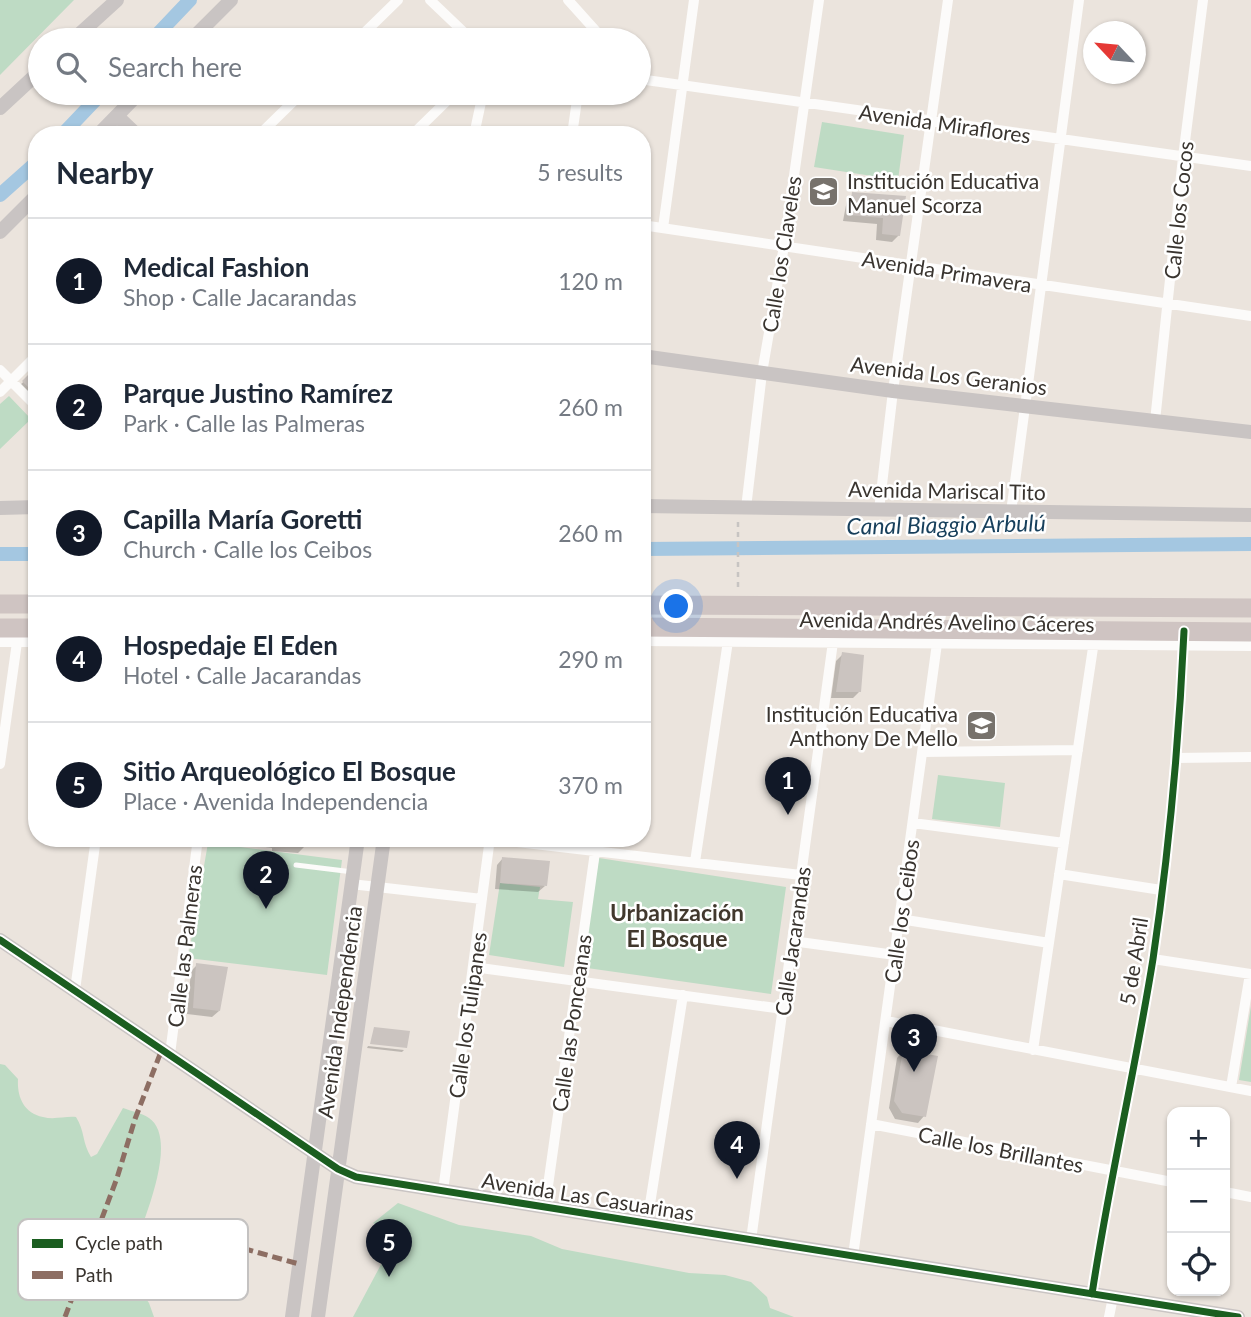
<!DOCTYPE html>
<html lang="en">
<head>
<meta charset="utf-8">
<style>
	body { margin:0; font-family:Lato,sans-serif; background:#f2f2f3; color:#1f2937 }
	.controls { position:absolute; right:21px; bottom:21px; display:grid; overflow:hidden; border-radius:14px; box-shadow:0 2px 5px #0004 }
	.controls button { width:63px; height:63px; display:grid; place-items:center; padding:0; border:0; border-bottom:2px solid #e0e1e3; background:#fff; color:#1f2937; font:35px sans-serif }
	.compass { position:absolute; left:1083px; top:21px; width:63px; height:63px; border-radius:50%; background:#fff; box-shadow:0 2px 5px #0004; rotate:296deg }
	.you { position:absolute; left:677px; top:607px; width:24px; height:24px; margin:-18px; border:5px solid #fff; border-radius:50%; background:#1a73e8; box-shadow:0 0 0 10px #1a73e833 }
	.badge { display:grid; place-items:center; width:46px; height:46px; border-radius:50%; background:#111827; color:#fff; font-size:23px; font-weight:700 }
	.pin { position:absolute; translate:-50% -58px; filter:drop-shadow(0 2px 4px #0008) }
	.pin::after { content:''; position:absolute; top:37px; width:24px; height:21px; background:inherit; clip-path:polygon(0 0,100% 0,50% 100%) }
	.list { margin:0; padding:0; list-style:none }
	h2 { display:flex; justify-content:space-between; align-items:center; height:91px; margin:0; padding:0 28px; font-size:30px }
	h2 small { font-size:23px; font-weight:400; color:#747a83 }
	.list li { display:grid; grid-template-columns:46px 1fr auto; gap:21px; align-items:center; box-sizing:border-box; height:126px; padding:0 28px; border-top:2px solid #e0e1e3 }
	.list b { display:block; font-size:26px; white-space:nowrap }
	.list p { margin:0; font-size:23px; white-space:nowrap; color:#747a83 }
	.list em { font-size:23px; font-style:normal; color:#747a83 }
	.icon { flex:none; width:38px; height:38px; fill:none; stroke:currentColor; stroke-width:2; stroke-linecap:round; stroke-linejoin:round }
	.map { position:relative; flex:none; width:1251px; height:1317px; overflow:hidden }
	.search { position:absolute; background:#fff; box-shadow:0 2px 5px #0004; left:28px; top:28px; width:623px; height:77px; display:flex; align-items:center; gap:18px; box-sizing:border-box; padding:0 24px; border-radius:38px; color:#747a83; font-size:26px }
	.panel { position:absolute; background:#fff; box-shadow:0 2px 5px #0004; left:28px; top:126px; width:623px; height:721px; border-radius:28px }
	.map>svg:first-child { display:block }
</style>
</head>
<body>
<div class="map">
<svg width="1251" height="1317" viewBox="0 0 1251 1317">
	<rect width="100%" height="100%" fill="#ebe4dd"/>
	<path fill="#bedbc4" d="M0,0H74L0,75Z
		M822,122L904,135L898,180L814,167Z
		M9,396L31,419L0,449V404Z
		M938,775L1005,783L1000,827L932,819Z
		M208,843L342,860L327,975L188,958Z
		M599,858L786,887L771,994L580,967Z
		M500,883L540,887L538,899L573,902L564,967L489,955Z
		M1251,1006V1082L1239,1080Z
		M0,1064L5,1065L18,1079C17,1096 23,1113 43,1117C54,1120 65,1116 76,1117C85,1131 82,1143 91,1157L97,1154L123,1108C131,1111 142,1113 149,1118C181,1140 140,1229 130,1258V1276L149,1303L154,1317H0Z
		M398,1203L459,1225L531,1236L562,1249L689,1273L725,1275L751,1282L767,1297L770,1308L794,1317H353L385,1257L387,1231L373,1223Z"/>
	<path fill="#0003" d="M853,194L904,197L899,235L892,242L876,240L877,224L843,221L847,200Z
		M37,369V400L30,392L28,395L19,386Z
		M843,654L859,692L853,698H831L836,661Z
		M202,838H220L215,843L201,841Z
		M245,838H304V847L298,853L272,851V848L245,844Z
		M316,838H334L329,843L315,841Z
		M503,858L545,886L538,892L495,889L497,865Z
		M197,965L219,1011L212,1017L187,1014L191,971Z
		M368,1046L404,1050L402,1052L367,1048Z
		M903,1051L924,1116L918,1123L895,1119L889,1108L897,1058Z"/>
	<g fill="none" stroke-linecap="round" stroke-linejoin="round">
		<path stroke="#a4c7e1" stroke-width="14" d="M152,40L190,0
			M62,135L102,93
			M0,195L37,162
			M642,549L1251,544
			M0,554H37"/>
	</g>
	<path fill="#cbc4c0" d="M852,192L906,196L900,236L882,234L883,218L849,215Z
		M37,366V396L22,381Z
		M842,652L864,655L861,692H836Z
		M502,857L550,861L547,886L500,883Z
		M196,963L228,967L220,1011L193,1008Z
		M374,1027L410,1031L407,1048L370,1044Z
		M903,1050L938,1056L926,1117L902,1113L894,1101Z"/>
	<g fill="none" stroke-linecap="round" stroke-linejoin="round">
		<path stroke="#c7c4c2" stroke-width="2.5" stroke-dasharray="5 5" stroke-linecap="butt" d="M738,522V589"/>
		<path stroke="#fcfbfa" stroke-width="5" d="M296,865L353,872"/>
		<path stroke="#fcfbfa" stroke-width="10" d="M430,0L472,40
			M568,0L604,40
			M357,40L398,0
			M639,79L1251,166
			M259,135L302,93
			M412,135L455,93
			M474,135L483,93
			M572,135L578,93
			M642,225L1251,316
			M663,228L694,0
			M0,370L37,407
			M0,392L37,355
			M1155,421L1183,157L1203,0
			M746,508L762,373L784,246L819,0
			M879,510L893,391L948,0
			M1011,512L1079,0
			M642,641C845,642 1048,645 1251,646
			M0,642H37
			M923,752L1078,750
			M1176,758L1251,757
			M0,764L19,628
			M913,823L1064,843
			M490,839L801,875
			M695,862L728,641
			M1059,874L1161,890
			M351,884L482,899
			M900,919L1049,943
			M792,941L895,955
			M1153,959L1251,974
			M473,967L783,1009
			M75,990L96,838
			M886,1021L1251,1091
			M1033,1050L1094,641
			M170,1054L198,838
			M1231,1087L1250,974
			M871,1124L1172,1182
			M443,1191L490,838
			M1225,1192L1251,1197
			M545,1207L597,838
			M647,1223L683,995
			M751,1240L833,642
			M853,1256L942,607
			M1092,1294C1109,1182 1135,1071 1153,959C1169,851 1179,741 1184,631
			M1109,1317L1113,1297"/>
		<path stroke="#c9c4c3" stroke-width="14" d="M73,40L117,0
			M191,40L231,0
			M0,108L40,71
			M117,116L137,135
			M98,135L139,93
			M0,232L37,195
			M642,356L893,391L1251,432
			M642,506L1251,515
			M0,508L37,507
			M0,940L338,1169L356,1177L1238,1317
			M292,1317L358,838
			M318,1317L384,838"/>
		<path stroke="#cfc4c2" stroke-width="19" d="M0,604H37
			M642,605L1251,608
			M642,627L1251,632
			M0,628H37"/>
		<path stroke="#8d6e63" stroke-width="5" stroke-dasharray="10 5" stroke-linecap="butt" d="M100,1219L162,1247L190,1249H205L220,1246L238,1247L299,1264
			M65,1317L117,1178L135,1119L162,1049"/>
		<defs>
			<path id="cycleway" d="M0,940L338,1169L356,1177L1238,1317
				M1092,1294C1109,1182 1135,1071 1153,959C1169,851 1179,741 1184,631"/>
		</defs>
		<use href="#cycleway" stroke="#fff" stroke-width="11"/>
		<use href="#cycleway" stroke="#1b5e20" stroke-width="7"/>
	</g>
	<defs>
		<symbol id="school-square" viewBox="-11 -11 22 22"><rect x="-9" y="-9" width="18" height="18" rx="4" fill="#77726c" stroke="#fff"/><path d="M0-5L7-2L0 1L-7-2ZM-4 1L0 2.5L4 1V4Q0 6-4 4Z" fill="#fff"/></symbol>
	</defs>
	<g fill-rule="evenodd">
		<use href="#school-square" x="806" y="174" width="35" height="35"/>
		<use href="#school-square" x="964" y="708" width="35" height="35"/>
	</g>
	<g text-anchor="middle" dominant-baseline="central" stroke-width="5" stroke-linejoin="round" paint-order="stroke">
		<g font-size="21" fill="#39342f" stroke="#fff">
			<text transform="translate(945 123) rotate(8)">Avenida Miraflores</text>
			<text transform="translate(1178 210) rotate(-84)">Calle los Cocos</text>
			<text transform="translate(781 254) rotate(-81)">Calle los Claveles</text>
			<text transform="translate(947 271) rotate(9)">Avenida Primavera</text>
			<text transform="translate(949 375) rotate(7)">Avenida Los Geranios</text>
			<text transform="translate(947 490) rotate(1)">Avenida Mariscal Tito</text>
			<text transform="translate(947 621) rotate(1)">Avenida Andrés Avelino Cáceres</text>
			<text transform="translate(901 911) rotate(-82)">Calle los Ceibos</text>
			<text transform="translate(792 941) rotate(-82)">Calle Jacarandas</text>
			<text transform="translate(184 946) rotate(-83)">Calle las Palmeras</text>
			<text transform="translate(1133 961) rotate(-81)">5 de Abril</text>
			<text transform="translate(339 1012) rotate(-82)">Avenida Independencia</text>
			<text transform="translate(467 1015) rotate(-82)">Calle los Tulipanes</text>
			<text transform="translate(571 1023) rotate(-82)">Calle las Ponceanas</text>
			<text transform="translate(1001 1149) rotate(11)">Calle los Brillantes</text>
			<text transform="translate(588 1196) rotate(9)">Avenida Las Casuarinas</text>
		</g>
		<g font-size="21" fill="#39342f" stroke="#fff" text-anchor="start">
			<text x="847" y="180">Institución Educativa<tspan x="847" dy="24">Manuel Scorza</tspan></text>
			<text x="958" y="713" text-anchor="end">Institución Educativa<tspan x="958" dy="24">Anthony De Mello</tspan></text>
		</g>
		<g font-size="23" font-style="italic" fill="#173f5b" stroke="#fff">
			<text transform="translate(946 524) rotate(-1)">Canal Biaggio Arbulú</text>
		</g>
		<g font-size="23" font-weight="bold" fill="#41382d" stroke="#fff">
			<text x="677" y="912">Urbanización<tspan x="677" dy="26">El Bosque</tspan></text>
		</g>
	</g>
	<rect x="18" y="1219" width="230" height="81" rx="10" fill="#fff" stroke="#c4c2c1" stroke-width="2"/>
	<rect x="32" y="1239" width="31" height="9" fill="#1b5e20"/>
	<rect x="32" y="1271" width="31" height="8" fill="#8d6e63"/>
	<g font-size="19" fill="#39342f">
		<text x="75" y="1250">Cycle path</text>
		<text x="75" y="1282">Path</text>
	</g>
</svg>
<div class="controls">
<button>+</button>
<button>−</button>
<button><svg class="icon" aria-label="locate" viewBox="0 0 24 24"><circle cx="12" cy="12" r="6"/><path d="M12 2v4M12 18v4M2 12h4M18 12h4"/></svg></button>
</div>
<svg class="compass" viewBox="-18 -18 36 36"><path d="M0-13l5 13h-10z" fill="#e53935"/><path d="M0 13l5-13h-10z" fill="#747a83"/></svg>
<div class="you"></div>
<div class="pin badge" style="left:788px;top:815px">1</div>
<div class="pin badge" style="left:266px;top:909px">2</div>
<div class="pin badge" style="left:914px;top:1072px">3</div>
<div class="pin badge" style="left:737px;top:1179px">4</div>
<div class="pin badge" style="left:389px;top:1277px">5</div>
<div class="search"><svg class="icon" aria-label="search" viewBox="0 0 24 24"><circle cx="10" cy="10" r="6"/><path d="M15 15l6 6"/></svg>Search here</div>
<section class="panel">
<h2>Nearby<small>5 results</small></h2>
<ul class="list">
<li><span class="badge">1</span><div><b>Medical Fashion</b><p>Shop · Calle Jacarandas</p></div><em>120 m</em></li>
<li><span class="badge">2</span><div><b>Parque Justino Ramírez</b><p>Park · Calle las Palmeras</p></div><em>260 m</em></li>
<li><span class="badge">3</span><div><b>Capilla María Goretti</b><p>Church · Calle los Ceibos</p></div><em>260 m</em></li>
<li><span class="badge">4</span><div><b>Hospedaje El Eden</b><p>Hotel · Calle Jacarandas</p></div><em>290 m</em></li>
<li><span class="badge">5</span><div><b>Sitio Arqueológico El Bosque</b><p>Place · Avenida Independencia</p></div><em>370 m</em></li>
</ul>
</section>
</div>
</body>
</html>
